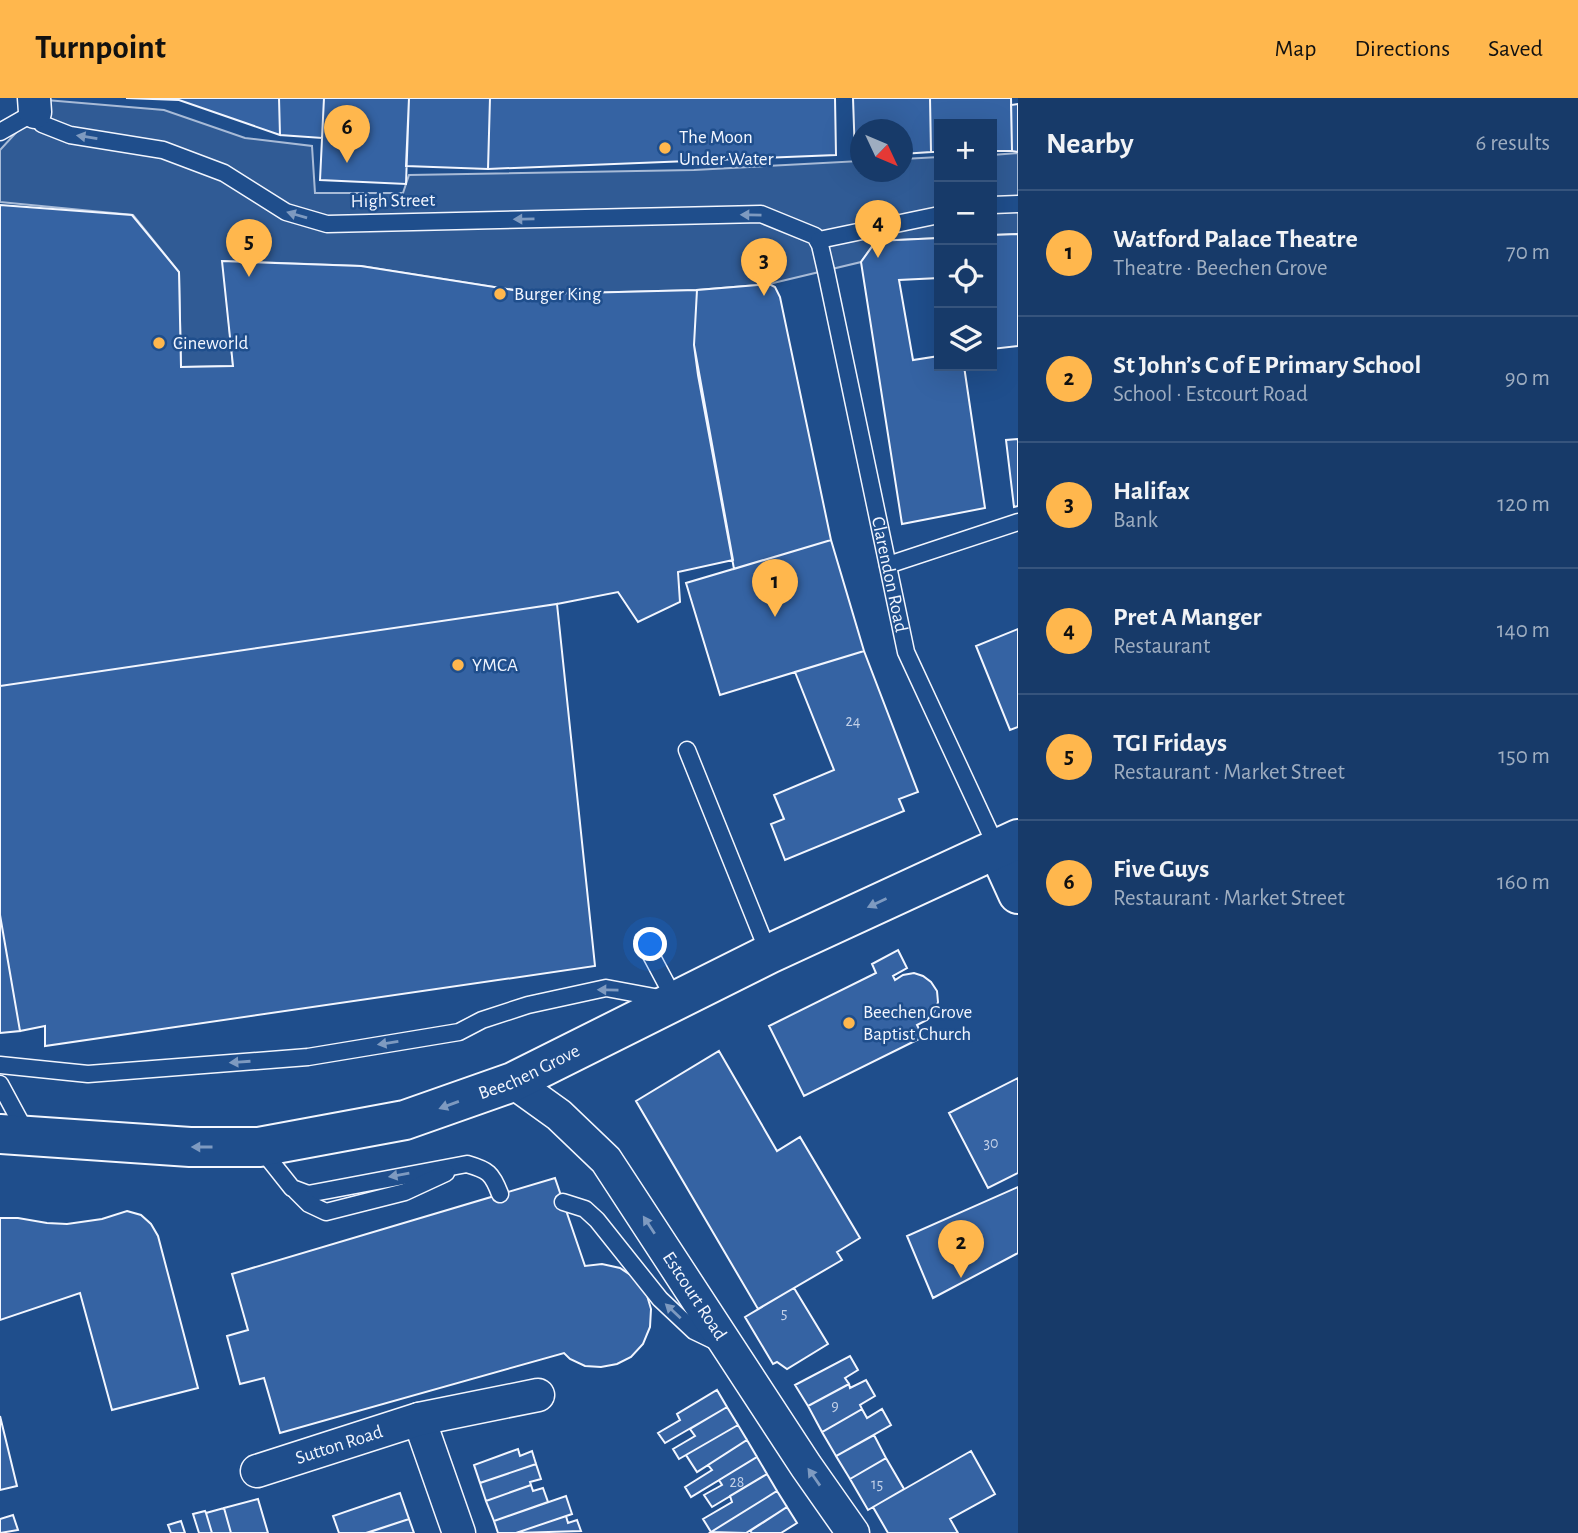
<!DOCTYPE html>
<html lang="en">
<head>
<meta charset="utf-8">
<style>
	body { margin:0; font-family:"Alegreya Sans",sans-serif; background:#244571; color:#f1f3f6 }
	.controls { position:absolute; right:21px; top:21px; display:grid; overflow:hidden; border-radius:0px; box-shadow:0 7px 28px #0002 }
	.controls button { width:63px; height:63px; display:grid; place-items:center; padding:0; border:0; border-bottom:2px solid #36547d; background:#173a69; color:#f1f3f6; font:35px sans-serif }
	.compass { position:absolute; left:850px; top:21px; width:63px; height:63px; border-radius:50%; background:#173a69; box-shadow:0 7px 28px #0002; rotate:134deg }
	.you { position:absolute; left:651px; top:847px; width:24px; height:24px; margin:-18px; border:5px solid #fff; border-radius:50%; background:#1a73e8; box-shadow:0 0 0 10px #1a73e833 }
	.badge { display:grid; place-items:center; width:46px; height:46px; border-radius:50%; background:#ffb74d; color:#111; font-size:23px; font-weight:700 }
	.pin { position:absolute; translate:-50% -58px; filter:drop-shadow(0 2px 4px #0008) }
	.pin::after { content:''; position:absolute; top:37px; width:24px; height:21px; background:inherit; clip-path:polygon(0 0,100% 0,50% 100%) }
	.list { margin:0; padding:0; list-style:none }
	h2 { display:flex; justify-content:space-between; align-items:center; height:91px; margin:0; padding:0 28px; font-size:30px }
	h2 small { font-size:23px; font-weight:400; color:#9eadc0 }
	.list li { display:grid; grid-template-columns:46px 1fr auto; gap:21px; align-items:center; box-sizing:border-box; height:126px; padding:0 28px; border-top:2px solid #36547d }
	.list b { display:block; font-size:26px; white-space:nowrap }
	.list p { margin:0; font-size:23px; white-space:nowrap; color:#9eadc0 }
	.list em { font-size:23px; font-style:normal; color:#9eadc0 }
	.icon { flex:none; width:38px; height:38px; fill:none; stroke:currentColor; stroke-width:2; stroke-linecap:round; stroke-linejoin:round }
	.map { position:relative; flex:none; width:1018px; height:1435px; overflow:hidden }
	header { display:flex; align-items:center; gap:42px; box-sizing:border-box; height:98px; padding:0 35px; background:#ffb74d; color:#111 }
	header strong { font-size:33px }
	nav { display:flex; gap:38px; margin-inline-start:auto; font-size:24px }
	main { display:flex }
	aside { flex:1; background:#173a69 }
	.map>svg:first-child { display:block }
</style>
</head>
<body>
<header>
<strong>Turnpoint</strong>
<nav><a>Map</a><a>Directions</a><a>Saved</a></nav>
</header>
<main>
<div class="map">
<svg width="1018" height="1435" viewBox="0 0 1018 1435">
	<rect width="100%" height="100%" fill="#1f4e8c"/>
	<path fill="#305b95" stroke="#a8bbd7" stroke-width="2" d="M46,2L164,12L245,40L312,48L315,95H403L409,77L694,72L860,63V74H902L903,61L939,59V140L876,143L861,164L769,186L697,192L539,196L361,168L223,163L233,268L181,269L179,174L133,117L0,104V52Z
		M1018,55V136L992,137V57Z"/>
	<path fill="#3563a3" stroke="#f2f6ff" stroke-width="2" d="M126,0H279L280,37L179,2Z
		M279,0H324L322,40L280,37Z
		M324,0H409L406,86L320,82Z
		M409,0H490L488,71L406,68Z
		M490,0H835L836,57L488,71Z
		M853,0H930L931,54L902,56V32H860V58H855Z
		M930,0H1011L1012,53H992V26H939V54H931Z
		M1018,6V54L1012,53L1011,7Z
		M0,107L132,117L179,174L181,269L233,268L222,163L361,168L539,196L697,192L694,247L733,462L678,474L680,504L638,524L618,494L557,506L0,588Z
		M1018,136V248L992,251V137Z
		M939,140V180L899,182L913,262L939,258V268H964L985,410L902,426L861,164L876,143Z
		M769,186L775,189L780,199L831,442L734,471L698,277L694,247L697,192Z
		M1018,341V408L1014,409L1006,342Z
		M831,442L864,553L720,597L686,485Z
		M557,506L595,868L45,948V928L20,933L0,817V588Z
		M1018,531V629L1010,632L976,548Z
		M864,553L918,694L899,701L904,713L785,762L771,726L784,721L774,697L834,672L795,574Z
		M0,817L20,933L0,935Z
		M898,852L907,870L893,878L895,882L903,877L914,875L923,878L931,884L937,893L938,904L934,914L927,922L917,927L923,939L804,998L769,928L876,875L872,866Z
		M719,953L777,1053L800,1039L860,1140L837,1154L842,1162L758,1211L636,1003Z
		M1018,980V1075L988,1090L949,1015Z
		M555,1080L585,1168L602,1166L620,1170L635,1180L646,1194L651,1211L650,1229L643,1246L631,1259L617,1266L601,1269L585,1268L570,1261L564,1255L280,1335L264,1280L240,1286L227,1238L248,1232L232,1176Z
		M1018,1089V1155L933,1200L907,1138Z
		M127,1113L141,1117L151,1126L158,1138L198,1290L112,1312L80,1195L0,1222V1120H18L47,1125L67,1126L102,1121Z
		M794,1190L828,1246L787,1271L777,1264L773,1266L745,1219Z
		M850,1258L858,1272L845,1280L849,1286L808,1308L795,1287Z
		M866,1282L875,1298L860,1307L862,1311L822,1334L808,1308L849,1286L850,1290Z
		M717,1292L727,1309L665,1345L658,1335L680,1322L677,1316Z
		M727,1309L738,1327L679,1361L673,1351L695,1338L690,1331Z
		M862,1311L867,1320L882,1311L891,1327L836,1358L822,1334Z
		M0,1318L17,1388L0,1392Z
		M738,1327L747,1342L697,1374L686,1357Z
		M874,1337L886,1360L850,1381L836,1358Z
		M747,1342L757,1359L691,1399L685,1389L712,1372L708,1367Z
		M518,1351L520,1358L532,1353L536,1366L480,1385L474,1367Z
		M971,1353L995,1396L950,1421L958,1435H888L873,1409Z
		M757,1359L767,1376L712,1409L704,1397L722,1387L719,1382Z
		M886,1360L904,1391L868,1412L850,1381Z
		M536,1366L541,1381L530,1384L531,1387L486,1403L480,1385Z
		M767,1376L777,1393L711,1434L703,1421L732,1404L730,1398Z
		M531,1387L533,1393L543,1390L548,1404L494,1423L486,1403Z
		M777,1393L787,1409L746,1435L711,1434Z
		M400,1395L409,1421L366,1435H339L333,1418Z
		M566,1398L572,1416L516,1435H498L494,1423Z
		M258,1401L268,1435H231L224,1410Z
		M787,1409L797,1425L781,1435H752L750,1433Z
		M224,1410L231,1435H212L206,1415Z
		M205,1413L206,1415L212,1435H199L193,1416Z
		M13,1417L18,1432L0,1435V1421Z
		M566,1418L568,1425L577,1422L581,1433L516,1435Z
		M409,1421L414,1435H367Z
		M181,1423L185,1435H171L168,1427Z"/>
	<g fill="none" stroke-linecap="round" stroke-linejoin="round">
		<defs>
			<g id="service">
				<path id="s1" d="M0,34L35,14L42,26L70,37L163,52L224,75L286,114L327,126L761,116L815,138L820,147L826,173L906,554L997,750"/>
				<path d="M992,107L1018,106"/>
				<path d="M819,142L939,117"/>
				<path d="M888,467L1018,424"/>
				<path d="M687,652L769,856"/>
				<path d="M643,842L675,902"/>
				<path d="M0,967L88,976L308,959L459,934L482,922L528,907L606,890L665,901"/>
				<path d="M0,986L27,1036"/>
				<path d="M261,1051L292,1090L308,1096L467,1066C488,1072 492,1075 500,1096"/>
				<path d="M296,1093L309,1106L326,1114L405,1094L446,1075"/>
				<path d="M563,1104L585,1111L597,1122L660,1201L694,1233L721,1246"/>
			</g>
			<g id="minor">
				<path d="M34,0L35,14"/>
				<path id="s2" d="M513,984L559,1017L606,1062L806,1368L853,1435"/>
				<path d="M419,1321L459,1435"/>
				<path id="s3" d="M257,1373L419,1321L538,1297"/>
			</g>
			<path id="tertiary" d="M997,750L1018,796"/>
			<g id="primary">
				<path id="s4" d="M0,1036L190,1049H259L405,1022L513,984L769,856L1018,741"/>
			</g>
		</defs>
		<use href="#service" stroke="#f2f6ff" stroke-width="19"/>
		<use href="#minor" stroke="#f2f6ff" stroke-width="35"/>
		<use href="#tertiary" stroke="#f2f6ff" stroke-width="42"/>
		<use href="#primary" stroke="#f2f6ff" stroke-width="42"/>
		<use href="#service" stroke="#1f4e8c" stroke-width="16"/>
		<use href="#minor" stroke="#1f4e8c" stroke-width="32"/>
		<use href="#tertiary" stroke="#1f4e8c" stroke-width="38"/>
		<use href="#primary" stroke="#1f4e8c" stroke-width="38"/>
	</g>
	<defs><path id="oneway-solid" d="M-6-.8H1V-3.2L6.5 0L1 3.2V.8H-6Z" transform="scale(1.75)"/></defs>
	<g fill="#7e9ac0">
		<use href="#oneway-solid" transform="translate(87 39) rotate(-171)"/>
		<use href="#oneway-solid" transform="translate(297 117) rotate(-164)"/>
		<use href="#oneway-solid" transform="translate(751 117) rotate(-179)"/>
		<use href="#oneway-solid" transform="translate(524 121) rotate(179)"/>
		<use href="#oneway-solid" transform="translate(877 805) rotate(155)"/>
		<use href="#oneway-solid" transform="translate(608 892) rotate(-179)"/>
		<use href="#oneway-solid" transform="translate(388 945) rotate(171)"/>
		<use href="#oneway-solid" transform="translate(240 964) rotate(176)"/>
		<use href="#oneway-solid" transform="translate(449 1007) rotate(160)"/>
		<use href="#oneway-solid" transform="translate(202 1049) rotate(-180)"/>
		<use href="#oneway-solid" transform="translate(399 1077) rotate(170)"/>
		<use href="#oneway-solid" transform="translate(649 1127) rotate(-123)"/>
		<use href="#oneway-solid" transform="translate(673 1213) rotate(-137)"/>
		<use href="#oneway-solid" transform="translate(814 1379) rotate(-125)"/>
	</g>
	<g fill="#ffb74d" stroke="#1f4e8c" stroke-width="2.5">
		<circle cx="665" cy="50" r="7"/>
		<circle cx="500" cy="196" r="7"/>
		<circle cx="159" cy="245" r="7"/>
		<circle cx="458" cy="567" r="7"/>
		<circle cx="849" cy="925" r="7"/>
	</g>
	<g text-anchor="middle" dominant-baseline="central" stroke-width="5" stroke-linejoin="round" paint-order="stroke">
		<g font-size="16" fill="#c3d1e8">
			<text x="853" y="623">24</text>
			<text x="991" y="1045">30</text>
			<text x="784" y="1215">5</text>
			<text x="835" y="1308">9</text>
			<text x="737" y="1384">28</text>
			<text x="877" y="1386">15</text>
		</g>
		<g font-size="19" fill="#f2f6ff" stroke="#1f4e8c" text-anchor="start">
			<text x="679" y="39">The Moon<tspan x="679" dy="22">Under Water</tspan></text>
			<text x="514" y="196">Burger King</text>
			<text x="173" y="245">Cineworld</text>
			<text x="472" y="567">YMCA</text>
			<text x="863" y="914">Beechen Grove<tspan x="863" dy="22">Baptist Church</tspan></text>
		</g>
		<g font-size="19" fill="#f2f6ff" stroke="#1f4e8c">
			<text transform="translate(393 103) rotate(-1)">High Street</text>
			<text stroke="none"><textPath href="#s1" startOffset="1199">Clarendon Road</textPath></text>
			<text stroke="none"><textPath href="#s4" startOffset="541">Beechen Grove</textPath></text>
			<text stroke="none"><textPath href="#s2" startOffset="284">Estcourt Road</textPath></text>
			<text stroke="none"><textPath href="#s3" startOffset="86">Sutton Road</textPath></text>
		</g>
	</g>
</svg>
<div class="controls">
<button>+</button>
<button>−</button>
<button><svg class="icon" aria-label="locate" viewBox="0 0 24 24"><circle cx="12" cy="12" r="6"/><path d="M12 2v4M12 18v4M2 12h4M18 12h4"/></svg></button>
<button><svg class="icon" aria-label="layers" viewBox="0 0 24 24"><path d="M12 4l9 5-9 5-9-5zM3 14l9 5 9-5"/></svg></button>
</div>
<svg class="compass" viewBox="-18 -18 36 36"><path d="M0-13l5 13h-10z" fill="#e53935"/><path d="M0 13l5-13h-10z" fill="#9eadc0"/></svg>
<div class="you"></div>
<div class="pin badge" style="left:775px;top:519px">1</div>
<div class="pin badge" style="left:961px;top:1180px">2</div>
<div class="pin badge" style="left:764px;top:198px">3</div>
<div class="pin badge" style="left:878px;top:160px">4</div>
<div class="pin badge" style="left:249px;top:179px">5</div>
<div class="pin badge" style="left:347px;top:65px">6</div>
</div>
<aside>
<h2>Nearby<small>6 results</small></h2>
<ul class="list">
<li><span class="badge">1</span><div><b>Watford Palace Theatre</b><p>Theatre · Beechen Grove</p></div><em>70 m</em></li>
<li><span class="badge">2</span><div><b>St John’s C of E Primary School</b><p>School · Estcourt Road</p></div><em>90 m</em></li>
<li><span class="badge">3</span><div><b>Halifax</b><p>Bank</p></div><em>120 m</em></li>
<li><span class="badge">4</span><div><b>Pret A Manger</b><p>Restaurant</p></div><em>140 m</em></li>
<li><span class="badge">5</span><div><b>TGI Fridays</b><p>Restaurant · Market Street</p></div><em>150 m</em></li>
<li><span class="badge">6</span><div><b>Five Guys</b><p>Restaurant · Market Street</p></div><em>160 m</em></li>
</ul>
</aside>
</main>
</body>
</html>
